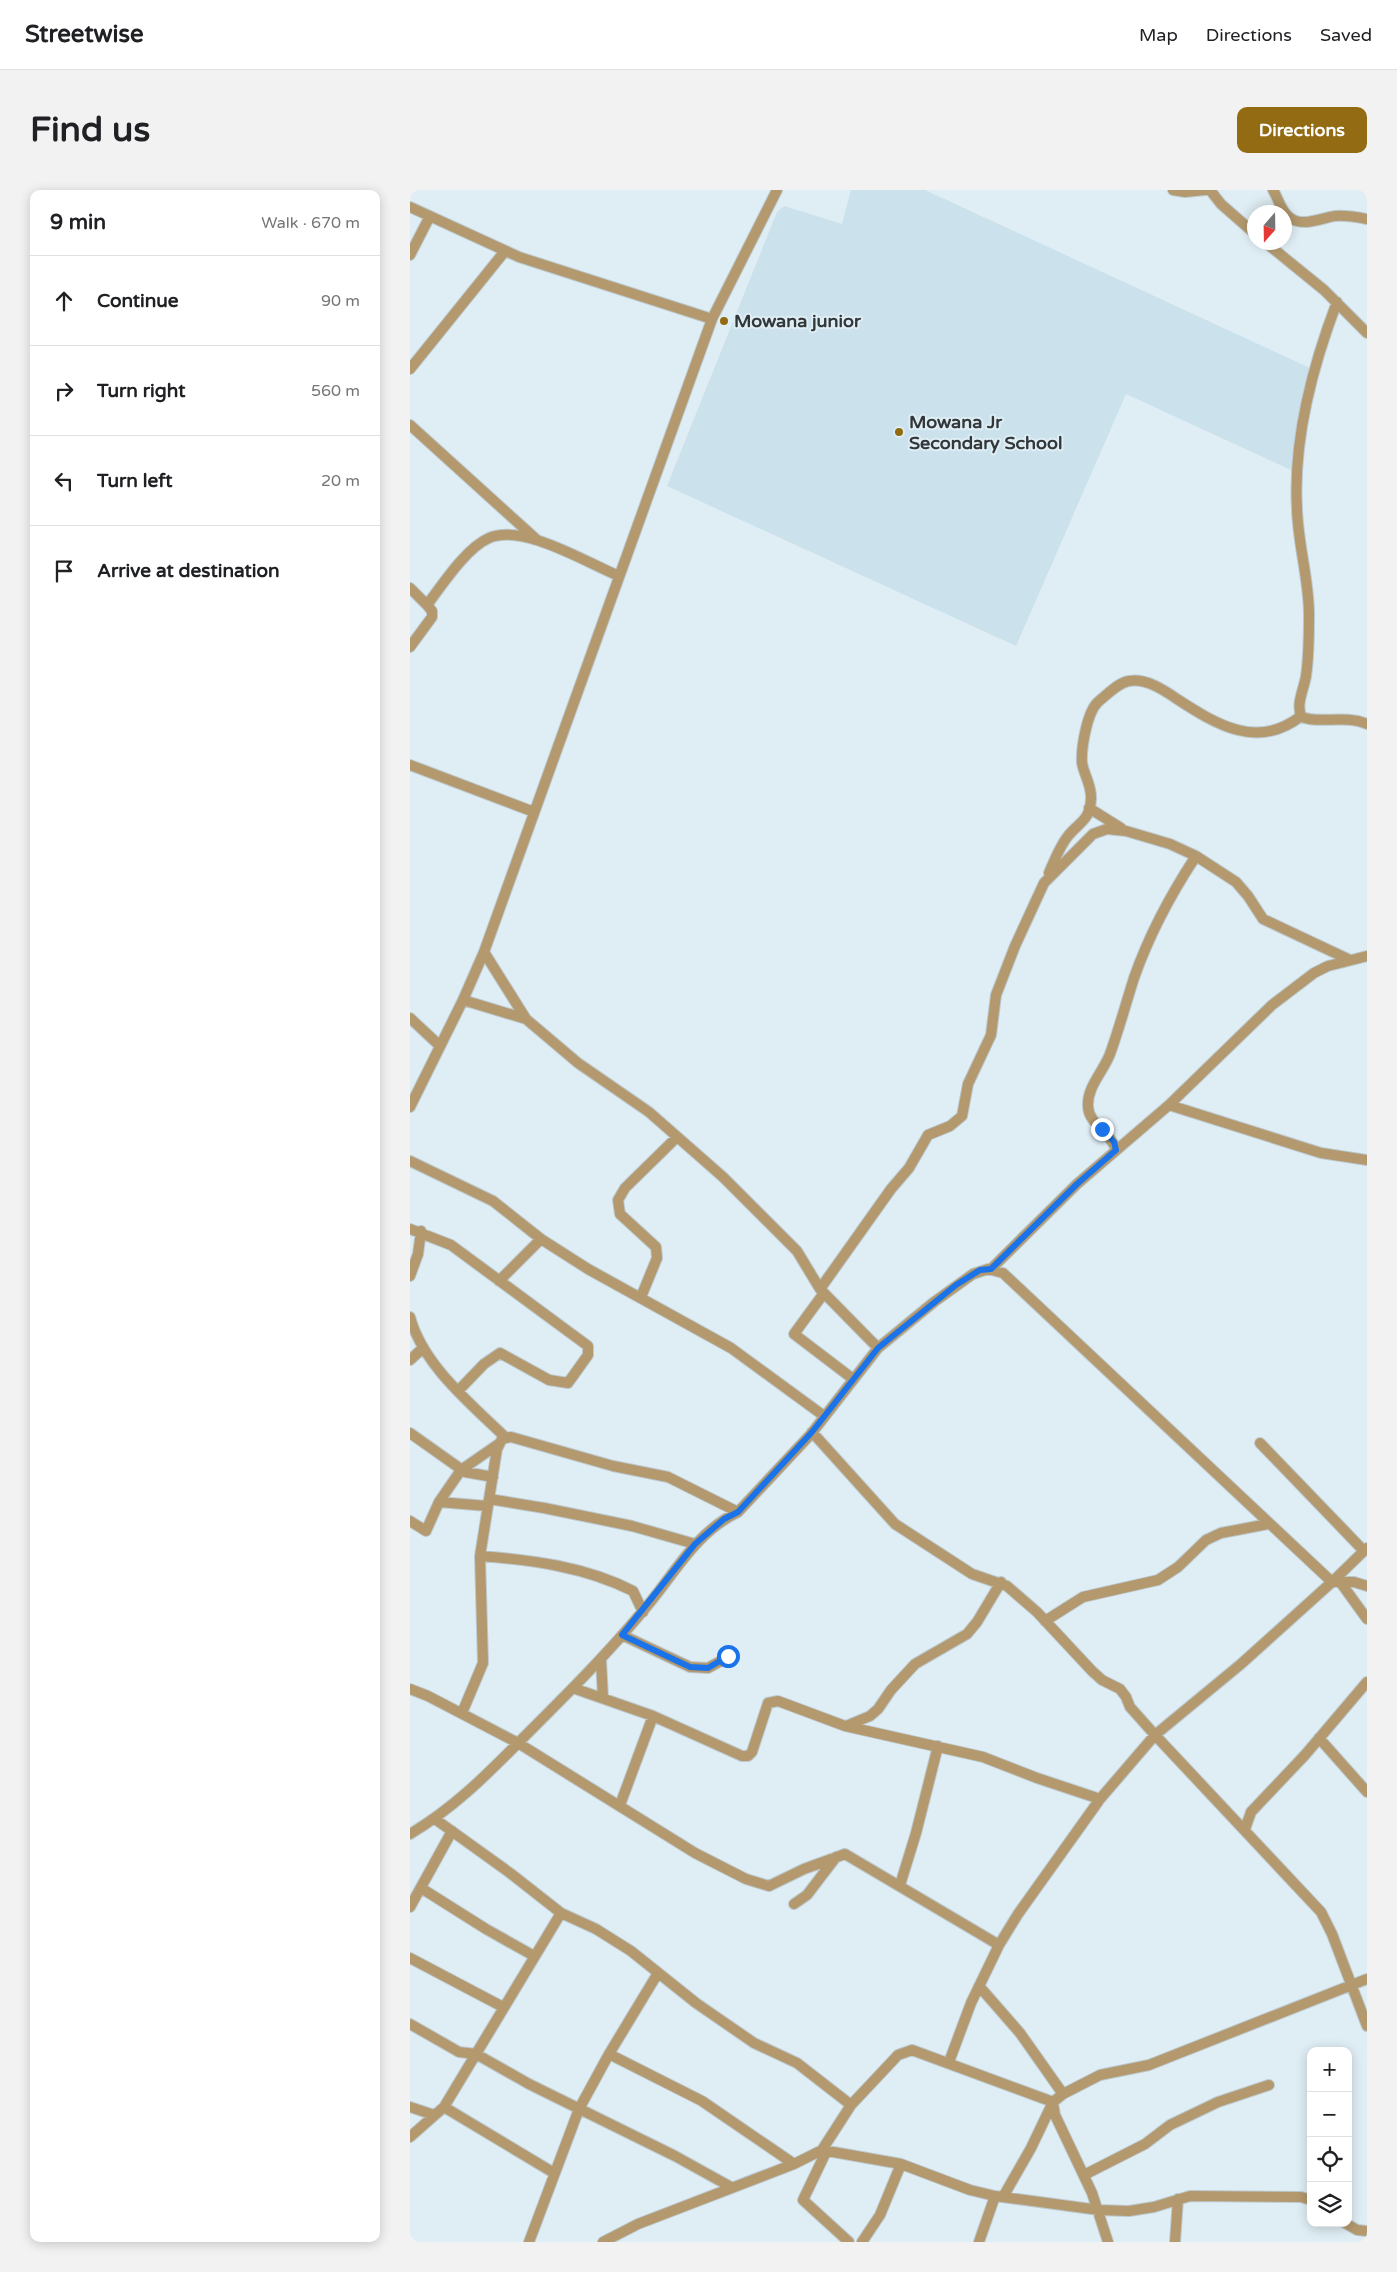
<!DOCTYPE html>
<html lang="en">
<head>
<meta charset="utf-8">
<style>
	body { margin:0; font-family:"Varela Round",sans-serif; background:#f2f2f2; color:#202124 }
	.controls { position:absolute; right:15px; bottom:15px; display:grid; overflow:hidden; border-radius:10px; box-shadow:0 2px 12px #0003 }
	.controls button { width:45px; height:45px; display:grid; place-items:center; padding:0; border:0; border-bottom:1px solid #e0e0e0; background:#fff; color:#202124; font:25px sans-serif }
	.compass { position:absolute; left:837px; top:15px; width:45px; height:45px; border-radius:50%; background:#fff; box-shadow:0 2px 12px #0003; rotate:200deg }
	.stop { position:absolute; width:15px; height:15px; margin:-11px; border:4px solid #1a73e8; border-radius:50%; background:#fff }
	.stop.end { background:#1a73e8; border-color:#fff; box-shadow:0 1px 5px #0008 }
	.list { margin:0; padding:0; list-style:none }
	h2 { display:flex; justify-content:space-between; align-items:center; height:65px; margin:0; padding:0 20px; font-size:21px }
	h2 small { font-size:16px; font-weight:400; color:#757577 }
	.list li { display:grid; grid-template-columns:32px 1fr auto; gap:15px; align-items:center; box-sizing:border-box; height:90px; padding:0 20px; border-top:1px solid #e0e0e0 }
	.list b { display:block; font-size:19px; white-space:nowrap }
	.list em { font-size:16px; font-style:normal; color:#757577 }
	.icon { flex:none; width:28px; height:28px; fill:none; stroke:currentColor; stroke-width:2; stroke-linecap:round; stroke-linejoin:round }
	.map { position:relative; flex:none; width:957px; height:2052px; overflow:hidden; border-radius:10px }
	header { display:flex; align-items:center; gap:30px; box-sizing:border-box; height:70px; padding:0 25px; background:#fff; border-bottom:1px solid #e0e0e0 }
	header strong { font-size:24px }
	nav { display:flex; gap:28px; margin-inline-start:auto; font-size:18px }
	.intro { display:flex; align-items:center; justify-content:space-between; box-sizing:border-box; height:120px; padding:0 30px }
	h1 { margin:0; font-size:35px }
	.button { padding:12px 22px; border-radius:10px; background:#936b13; color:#fff; font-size:18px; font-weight:700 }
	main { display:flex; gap:30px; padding:0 30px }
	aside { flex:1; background:#fff; border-radius:10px; box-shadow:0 2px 12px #0003 }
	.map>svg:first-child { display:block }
</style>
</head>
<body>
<header>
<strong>Streetwise</strong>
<nav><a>Map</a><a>Directions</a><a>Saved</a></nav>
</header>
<div class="intro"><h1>Find us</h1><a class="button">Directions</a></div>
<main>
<aside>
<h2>9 min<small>Walk · 670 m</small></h2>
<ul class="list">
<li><svg class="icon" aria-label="ahead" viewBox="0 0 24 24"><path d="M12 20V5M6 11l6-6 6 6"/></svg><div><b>Continue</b></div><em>90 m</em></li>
<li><svg class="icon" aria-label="right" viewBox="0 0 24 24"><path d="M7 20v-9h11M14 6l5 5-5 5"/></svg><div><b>Turn right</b></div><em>560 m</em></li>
<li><svg class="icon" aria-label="left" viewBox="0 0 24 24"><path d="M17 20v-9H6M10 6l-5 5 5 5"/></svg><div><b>Turn left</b></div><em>20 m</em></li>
<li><svg class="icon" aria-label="arrive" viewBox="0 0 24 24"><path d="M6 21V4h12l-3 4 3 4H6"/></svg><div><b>Arrive at destination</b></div></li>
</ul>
</aside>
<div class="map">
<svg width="957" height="2052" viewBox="0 0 957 2052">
	<rect width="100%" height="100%" fill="#dfedf4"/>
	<path fill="#cbe1ec" d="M441,0H515L902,179L881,280L716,204L606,456L257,296L367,22L374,16L432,34Z"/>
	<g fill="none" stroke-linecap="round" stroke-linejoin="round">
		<defs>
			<path id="minor" d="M763,0L775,2L795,0
				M800,0L811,14L844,43
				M863,0C868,8 871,21 879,27C892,38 911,28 925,26C936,25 947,27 957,29
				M0,17L109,67L302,129
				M855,52L914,100L957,143
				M0,65L20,26
				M0,179L95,61
				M0,235L127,350
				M0,398L17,415C32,395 56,358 79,348C113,333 177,373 209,386
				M0,457L22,427V421L17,415
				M891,526C886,513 894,499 896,486C899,466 899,444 899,425C899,389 888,355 887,319C883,251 903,175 927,112
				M891,526C904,535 935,524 957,534
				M0,575L124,622
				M679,618L711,638
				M639,683C644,671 650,656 658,646C669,632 680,631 681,609C682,596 674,585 672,573C671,558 677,522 688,512C697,505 707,493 719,491C736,488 754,500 767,509C807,535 848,560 891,526
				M74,762L116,829L168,873L239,922L313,987L387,1061L410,1099L468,1158
				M53,810L116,829
				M0,828L30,856
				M759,915L911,963L957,970
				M0,917L53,810L74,762L302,129L367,0
				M706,960C702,943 678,934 678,916C677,897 693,882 700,864C709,839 716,813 724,788C739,745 761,704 786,666
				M0,971L83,1011L131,1049L178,1079L321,1158L414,1226
				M0,1039L41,1055L178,1156V1165L158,1193L139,1190L90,1163L74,1174L48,1201
				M581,1079L667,994L759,915L862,815L904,783L918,776L957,766
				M0,1086L8,1064L11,1041
				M89,1091L131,1049
				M410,1099L481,999L499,978L518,945L540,936L552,926L558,894L581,845L586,805L605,756L634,693L683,644L697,639L716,641L760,654L786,666L826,692L838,706L853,729L940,770
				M414,1103L384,1144L443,1189
				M231,1107L247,1068L246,1057L210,1024L208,1010L215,998L266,948
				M0,1127C13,1175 60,1213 95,1247
				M0,1170L13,1158
				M402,1242L485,1334L562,1384L597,1396L627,1422L682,1481L692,1490L710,1499L716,1507L720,1517L745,1545L911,1722L922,1744L957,1836
				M0,1243L55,1282L83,1287
				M850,1253L954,1361
				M79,1309L134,1318L222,1336L285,1354
				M29,1312L77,1316
				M0,1331L16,1341L29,1312L51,1280L90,1253
				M70,1366C123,1370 176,1377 223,1401L233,1422
				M931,1393L957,1429
				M635,1431L673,1407L748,1390L768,1377L796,1350L811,1343L858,1334
				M212,1445L280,1477L298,1478L318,1467
				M191,1470L193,1508
				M163,1498L243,1526L332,1566H338L342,1562L358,1513L368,1511L435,1536L573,1567L627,1588L690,1609
				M0,1499L18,1506L108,1553L285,1663L336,1689L359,1696L394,1679L435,1664L589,1755
				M52,1523L73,1473L70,1366L87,1259L92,1249L101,1247L203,1276L258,1287L328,1322
				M436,1536L460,1526L468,1519L481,1500L505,1474L557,1444L567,1432L591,1392
				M909,1548L957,1602
				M210,1615L243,1526
				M25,1629L100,1683L151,1723L186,1739L221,1761L286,1813L344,1853L387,1873L441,1915
				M835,1639L841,1622L895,1565L957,1492
				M0,1644C49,1615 83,1578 123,1538C161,1500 198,1463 232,1422C263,1387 284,1343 328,1322L401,1244L468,1158L524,1112L563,1084L578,1079L593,1083L922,1392L957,1358
				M490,1695L506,1643L528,1556
				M11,1698L76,1739L124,1766
				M384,1714L397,1705L426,1667
				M0,1717L42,1641
				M0,1768L93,1817
				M569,1796L610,1843L653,1904
				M0,1834L49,1862L66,1864L119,1894L265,1966L321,1997
				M199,1864L292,1911L384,1974
				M539,1872L561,1813L589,1755L608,1724L690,1609L745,1545L831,1474L922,1392H944L957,1396
				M643,1913L645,1925L682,2003L698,2052
				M0,1917L24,1925
				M34,1917L144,1983
				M0,1947L34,1917L151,1723
				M412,1960L491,1974L560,2000L585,2006L689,2020L719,2021L744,2017L780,2006L891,2007L901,2010
				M416,1962L393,2010L439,2052
				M674,1985L735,1954L760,1935L808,1912L859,1895
				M593,2007L621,1958L643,1912L653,1904L690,1885L739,1875L957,1789
				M935,2033L947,2040L957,2041
				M119,2052L169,1919L199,1864L248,1783
				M193,2052L228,2034L384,1974L412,1960L441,1915L488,1865L502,1860L643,1912
				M452,2052L470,2025L491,1974
				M569,2052L585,2006
				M765,2052L768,2009"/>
		</defs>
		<use href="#minor" stroke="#bcc9cf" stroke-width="12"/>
		<use href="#minor" stroke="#b3996d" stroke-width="10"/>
	</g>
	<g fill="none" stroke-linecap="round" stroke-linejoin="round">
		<path stroke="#1a73e8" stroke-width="6" d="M318,1466L298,1478L280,1477L212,1445L285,1354L314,1329L328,1322L402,1242L468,1158L546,1095L570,1080L581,1079L667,994L706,960L704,952L692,939"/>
	</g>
	<g fill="#936b13" stroke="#dfedf4" stroke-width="2">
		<circle cx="314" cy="131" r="5"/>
		<circle cx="489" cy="242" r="5"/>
	</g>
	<g text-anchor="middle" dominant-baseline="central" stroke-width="4" stroke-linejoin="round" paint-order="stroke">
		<g font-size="18" font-weight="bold" fill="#32373a" stroke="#dfedf4" text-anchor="start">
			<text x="324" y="131">Mowana junior</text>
			<text x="499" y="232">Mowana Jr<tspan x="499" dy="21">Secondary School</tspan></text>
		</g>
	</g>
</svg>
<div class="controls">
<button>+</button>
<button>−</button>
<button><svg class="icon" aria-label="locate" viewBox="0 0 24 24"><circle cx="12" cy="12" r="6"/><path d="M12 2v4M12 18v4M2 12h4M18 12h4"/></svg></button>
<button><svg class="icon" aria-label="layers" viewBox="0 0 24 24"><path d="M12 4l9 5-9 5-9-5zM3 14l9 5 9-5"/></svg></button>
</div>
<svg class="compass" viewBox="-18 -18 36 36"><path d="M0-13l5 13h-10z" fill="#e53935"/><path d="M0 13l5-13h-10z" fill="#757577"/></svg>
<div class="stop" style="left:318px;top:1466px"></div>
<div class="stop end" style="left:692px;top:939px"></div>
</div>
</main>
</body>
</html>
